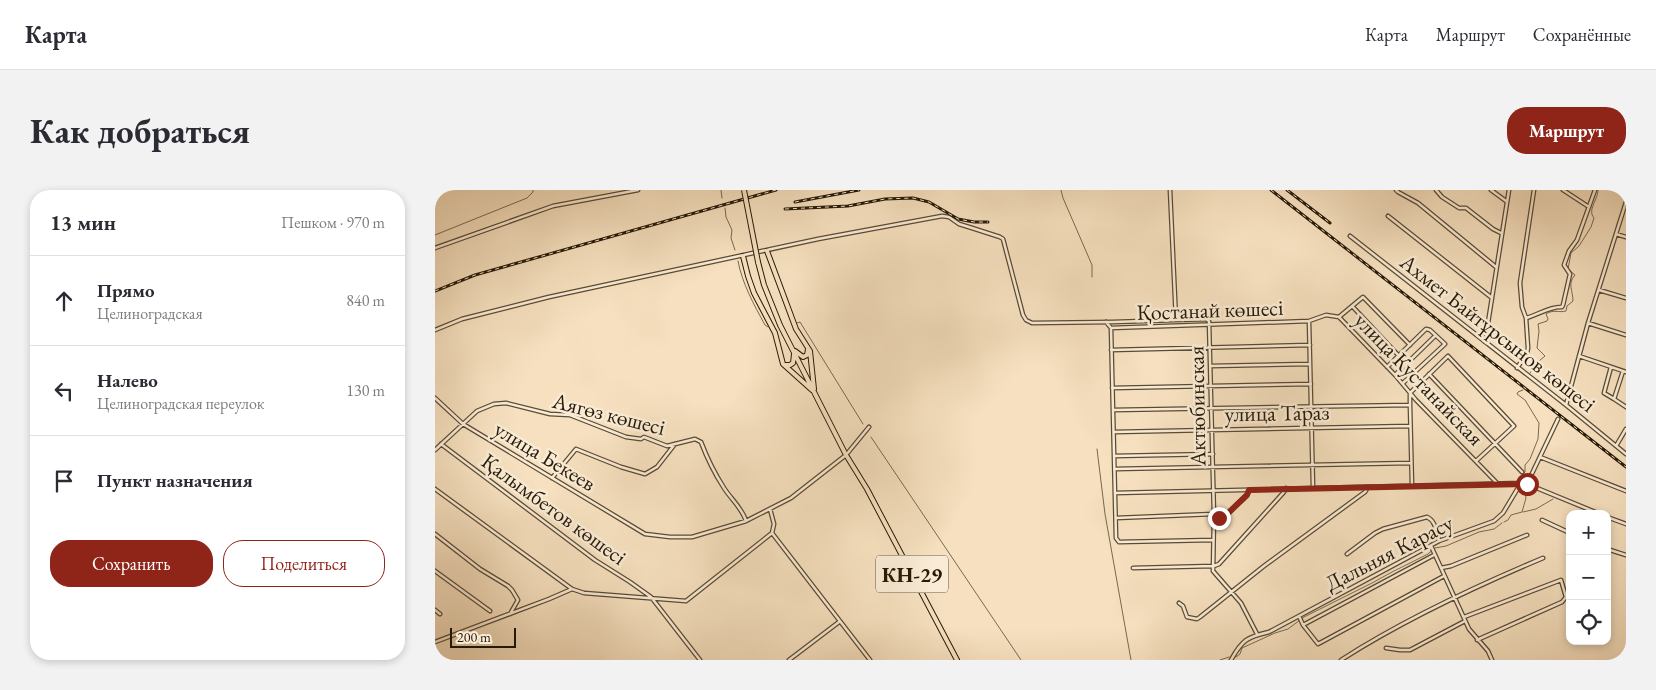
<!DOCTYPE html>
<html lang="ru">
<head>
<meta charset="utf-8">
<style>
	body { margin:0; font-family:"EB Garamond",serif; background:#f2f2f3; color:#2b2b33 }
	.controls { position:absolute; right:15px; bottom:15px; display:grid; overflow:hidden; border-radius:10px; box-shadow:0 2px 8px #0003 }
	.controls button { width:45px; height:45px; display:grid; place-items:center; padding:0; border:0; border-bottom:1px solid #e1e1e2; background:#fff; color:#2b2b33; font:25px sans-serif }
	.scale { position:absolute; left:15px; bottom:12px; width:66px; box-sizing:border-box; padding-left:5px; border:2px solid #261906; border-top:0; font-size:14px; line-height:18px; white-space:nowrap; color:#261906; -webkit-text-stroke:4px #f9ebd5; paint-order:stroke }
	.stop { position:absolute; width:15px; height:15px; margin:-11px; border:4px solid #8f2418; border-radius:50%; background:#fff }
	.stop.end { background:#8f2418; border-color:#fff; box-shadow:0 1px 5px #0008 }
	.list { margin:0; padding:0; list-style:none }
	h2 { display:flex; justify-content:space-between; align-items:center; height:65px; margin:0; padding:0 20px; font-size:21px }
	h2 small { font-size:16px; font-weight:400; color:#7c7c81 }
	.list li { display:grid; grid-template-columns:32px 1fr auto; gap:15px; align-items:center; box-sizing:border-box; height:90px; padding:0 20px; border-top:1px solid #e1e1e2 }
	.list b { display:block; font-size:19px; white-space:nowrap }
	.list p { margin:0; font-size:16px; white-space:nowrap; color:#7c7c81 }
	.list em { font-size:16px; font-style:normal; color:#7c7c81 }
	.actions { display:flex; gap:10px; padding:15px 20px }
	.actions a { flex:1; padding:11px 0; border:1px solid #8f2418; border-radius:20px; text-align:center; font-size:18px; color:#8f2418 }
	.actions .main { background:#8f2418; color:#fff }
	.icon { flex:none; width:28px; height:28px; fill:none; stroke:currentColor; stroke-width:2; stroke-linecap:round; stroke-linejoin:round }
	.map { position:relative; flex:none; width:1191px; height:470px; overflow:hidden; border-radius:20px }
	header { display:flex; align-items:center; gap:30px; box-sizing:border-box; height:70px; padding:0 25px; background:#fff; border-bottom:1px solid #e1e1e2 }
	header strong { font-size:24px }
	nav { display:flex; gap:28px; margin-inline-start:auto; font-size:18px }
	.intro { display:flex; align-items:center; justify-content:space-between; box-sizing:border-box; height:120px; padding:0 30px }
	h1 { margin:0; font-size:35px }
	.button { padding:12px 22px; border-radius:20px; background:#8f2418; color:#fff; font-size:18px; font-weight:700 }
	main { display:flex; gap:30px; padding:0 30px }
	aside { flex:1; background:#fff; border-radius:20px; box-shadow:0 2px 8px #0003 }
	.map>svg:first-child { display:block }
</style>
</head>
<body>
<header>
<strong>Карта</strong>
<nav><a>Карта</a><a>Маршрут</a><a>Сохранённые</a></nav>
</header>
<div class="intro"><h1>Как добраться</h1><a class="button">Маршрут</a></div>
<main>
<aside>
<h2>13 мин<small>Пешком · 970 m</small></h2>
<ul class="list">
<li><svg class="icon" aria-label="ahead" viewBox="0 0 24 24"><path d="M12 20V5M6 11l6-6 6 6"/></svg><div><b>Прямо</b><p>Целиноградская</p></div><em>840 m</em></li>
<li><svg class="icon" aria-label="left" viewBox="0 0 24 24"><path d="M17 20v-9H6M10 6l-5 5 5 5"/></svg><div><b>Налево</b><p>Целиноградская переулок</p></div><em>130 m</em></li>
<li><svg class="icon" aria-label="arrive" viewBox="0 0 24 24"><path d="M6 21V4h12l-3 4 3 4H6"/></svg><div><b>Пункт назначения</b></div></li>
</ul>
<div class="actions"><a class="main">Сохранить</a><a>Поделиться</a></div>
</aside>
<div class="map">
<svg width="1191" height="470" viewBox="0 0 1191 470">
	<rect width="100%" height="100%" fill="#f6e0bf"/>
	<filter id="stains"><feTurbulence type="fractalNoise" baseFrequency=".004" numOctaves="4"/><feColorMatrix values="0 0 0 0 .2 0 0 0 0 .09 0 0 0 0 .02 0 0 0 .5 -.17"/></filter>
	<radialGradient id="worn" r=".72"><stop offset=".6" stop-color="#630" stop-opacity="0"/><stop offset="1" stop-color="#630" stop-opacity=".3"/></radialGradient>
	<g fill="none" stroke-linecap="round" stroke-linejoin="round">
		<path stroke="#78684f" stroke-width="1" d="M286,0L287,8
			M626,0L628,8L657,75V87
			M290,18L291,27L297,40L296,48L300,60
			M0,45L92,8L98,2V0
			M303,71C307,93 319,115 330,135L333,137
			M362,133L365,132L428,234
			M1095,183L1104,171L1110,166L1102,158L1104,141L1103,134L1112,131L1113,129L1111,124C1118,119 1124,123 1131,121L1132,116L1138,111C1138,100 1132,94 1140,85L1133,79L1136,63L1144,56L1156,37L1159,28C1152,20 1163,10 1163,0
			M436,247L586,470
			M662,259L670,324L696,470
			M1088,322L1101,319L1118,309
			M1069,332L1073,330L1076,325L1087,322L1091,308L1087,285L1090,282V275L1095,269L1103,249L1104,233L1090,210L1082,204L1083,202L1088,200
			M801,467L805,464L807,458L840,443L853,439L869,427L937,393L957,382L993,364L1000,358L1011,356L1044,342L1059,339L1067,333
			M785,470L794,467"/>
		<defs>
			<path id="minor" d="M735,0L741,130
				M961,0L963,2L983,13L1061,77
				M1001,0L1007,7L1024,18H1031L1058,39L1066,43
				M1056,0L1071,11
				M1128,0L1154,17
				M953,26L1057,108
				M1181,44L1191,47
				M915,46L1131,215L1191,264
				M0,58L118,16L203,0
				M1164,100L1191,108
				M917,116L964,166
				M904,127L928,107L975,155
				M1091,128C1103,125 1115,116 1127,117L1128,115L1135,84L1129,75L1134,61L1142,50L1160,0
				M874,131L878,297
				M671,132L676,138L681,348L684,352L778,350
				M1153,133L1191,145
				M676,138L874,131L891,125L904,127L960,185L981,210L1063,294
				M0,140L27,129L114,107L383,49L507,26L514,27L524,34L537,38L565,47L568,49L588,125L591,130L597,133L678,132L771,129L774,131L779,326L778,381L806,413L822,444
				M1050,152L1074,0
				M676,160L875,155
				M1144,166L1191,182
				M776,176L874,174
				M952,177L991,139L995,140L1010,154L968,193
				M1176,177L1169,203L1179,209
				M1082,178L1092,163L1093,158L1091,128L1087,117L1085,93L1099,0
				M1188,181L1179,209L1191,217
				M994,184L1087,282
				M960,185L1000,146
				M677,198L876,194
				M0,208L28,234L42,221L59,214L71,213L115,224L135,225L191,247L206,249L209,247L232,256L260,249L266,252C272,268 280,284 289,298C296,309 307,318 311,331
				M975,215L977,296
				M1131,215L1153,133L1191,12
				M678,220L975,215V203L1013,166L1079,236L1041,271
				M679,242L975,236
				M6,254L160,370L195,392L216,407L265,470
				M1181,256L1191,239
				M0,260L28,234L210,344L235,347H257L311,331L356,308L411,265L434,237
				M679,266L778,264
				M1105,267L1191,301
				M680,279L976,273
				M117,288L141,259L186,277L210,284L222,277L240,254
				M1092,294L1123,229
				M0,299L137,399L149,403L251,411L337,343L435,470
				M680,303L1086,293L1092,294L1165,324
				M335,319L339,334L337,343
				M779,326L784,328H788L812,305L814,300
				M1172,327L1191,334
				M681,328L778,324
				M1107,330L1135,343
				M0,344L45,379L73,396L77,400L83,410L75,424
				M996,356L1034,439L1053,461L1057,470
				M1172,359L1191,365
				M912,364L940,343L948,339L992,327C1001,331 1001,342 1004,351
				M779,376L784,374L849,302L851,298
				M698,378L778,376
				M1006,378L1016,376L1092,345
				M0,381L55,421
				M744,413L748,416L752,427L762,429L765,427L829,376L930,302L933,297
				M0,420L5,424
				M864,426L868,435L883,454L1009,386
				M1029,427L1126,390L1131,407L1127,412L1042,450
				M868,435L999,365
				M0,452L114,409L137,399
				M951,458L965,460H975L1030,431
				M354,470L404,432
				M796,470C807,450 812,447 834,442L1004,351L1059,331L1068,323L1086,293
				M906,470C970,429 1039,397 1108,368"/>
			<path id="major" d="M332,61L361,139L375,161L379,199
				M308,66L313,86L319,103L340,143L348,174L377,200
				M323,72L329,95L345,135L411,265L432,299L522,470
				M360,161L368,167L372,165L373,159
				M350,175H355L358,173L359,164"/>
		</defs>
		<use href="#minor" stroke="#5a4b34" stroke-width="5"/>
		<use href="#major" stroke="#261906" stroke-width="6"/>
		<use href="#minor" stroke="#f9ebd5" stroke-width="2.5"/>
		<use href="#major" stroke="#f6e0bf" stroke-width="4"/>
		<defs>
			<path id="rail" d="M836,0L1191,277
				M852,0L895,33
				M360,12L424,0
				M350,19L413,16L450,9L478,8L494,12L523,29L539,32H553
				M0,101L40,85L341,0"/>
		</defs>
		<use href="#rail" stroke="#261906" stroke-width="3"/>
		<use href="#rail" stroke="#f9ebd5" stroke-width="1" stroke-dasharray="4" stroke-linecap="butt"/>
		<defs>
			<path id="major-bridge" d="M309,0L323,72"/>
		</defs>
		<use href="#major-bridge" stroke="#261906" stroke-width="6" stroke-linecap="butt"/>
		<use href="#major-bridge" stroke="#f6e0bf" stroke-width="4"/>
	</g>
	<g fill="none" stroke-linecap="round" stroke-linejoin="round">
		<path stroke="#8f2418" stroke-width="6" d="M784,328H788L812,305L814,300L1092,294"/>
	</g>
	<g text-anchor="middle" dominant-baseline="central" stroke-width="5" stroke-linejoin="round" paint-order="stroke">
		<rect fill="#f9ebd5" stroke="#655844" stroke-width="1" x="441" y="365.5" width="72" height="37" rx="4"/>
		<g font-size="21" font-weight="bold" fill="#261906">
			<text x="477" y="384">КН-29</text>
		</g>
		<g font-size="22" fill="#261906" stroke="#f9ebd5">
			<text transform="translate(775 120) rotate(-2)">Қостанай көшесі</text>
			<text transform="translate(1063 143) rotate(38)">Ахмет Байтұрсынов көшесі</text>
			<text transform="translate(984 189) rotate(46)">улица Кустанайская</text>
			<text transform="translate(762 216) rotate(-91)">Актюбинская</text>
			<text transform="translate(842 223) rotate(-1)">улица Тараз</text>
			<text transform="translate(174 224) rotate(14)">Аягөз көшесі</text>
			<text transform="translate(110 266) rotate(31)">улица Бекеев</text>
			<text transform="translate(119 319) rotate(36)">Қалымбетов көшесі</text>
			<text transform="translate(954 363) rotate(-27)">Дальняя Карасу</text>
		</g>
	</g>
	<rect width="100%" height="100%" filter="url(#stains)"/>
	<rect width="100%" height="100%" fill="url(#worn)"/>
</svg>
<div class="controls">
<button>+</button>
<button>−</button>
<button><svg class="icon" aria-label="locate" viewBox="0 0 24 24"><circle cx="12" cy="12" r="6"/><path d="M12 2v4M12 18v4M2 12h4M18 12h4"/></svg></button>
</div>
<div class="scale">200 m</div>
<div class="stop" style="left:1092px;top:294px"></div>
<div class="stop end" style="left:784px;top:328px"></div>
</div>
</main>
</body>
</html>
